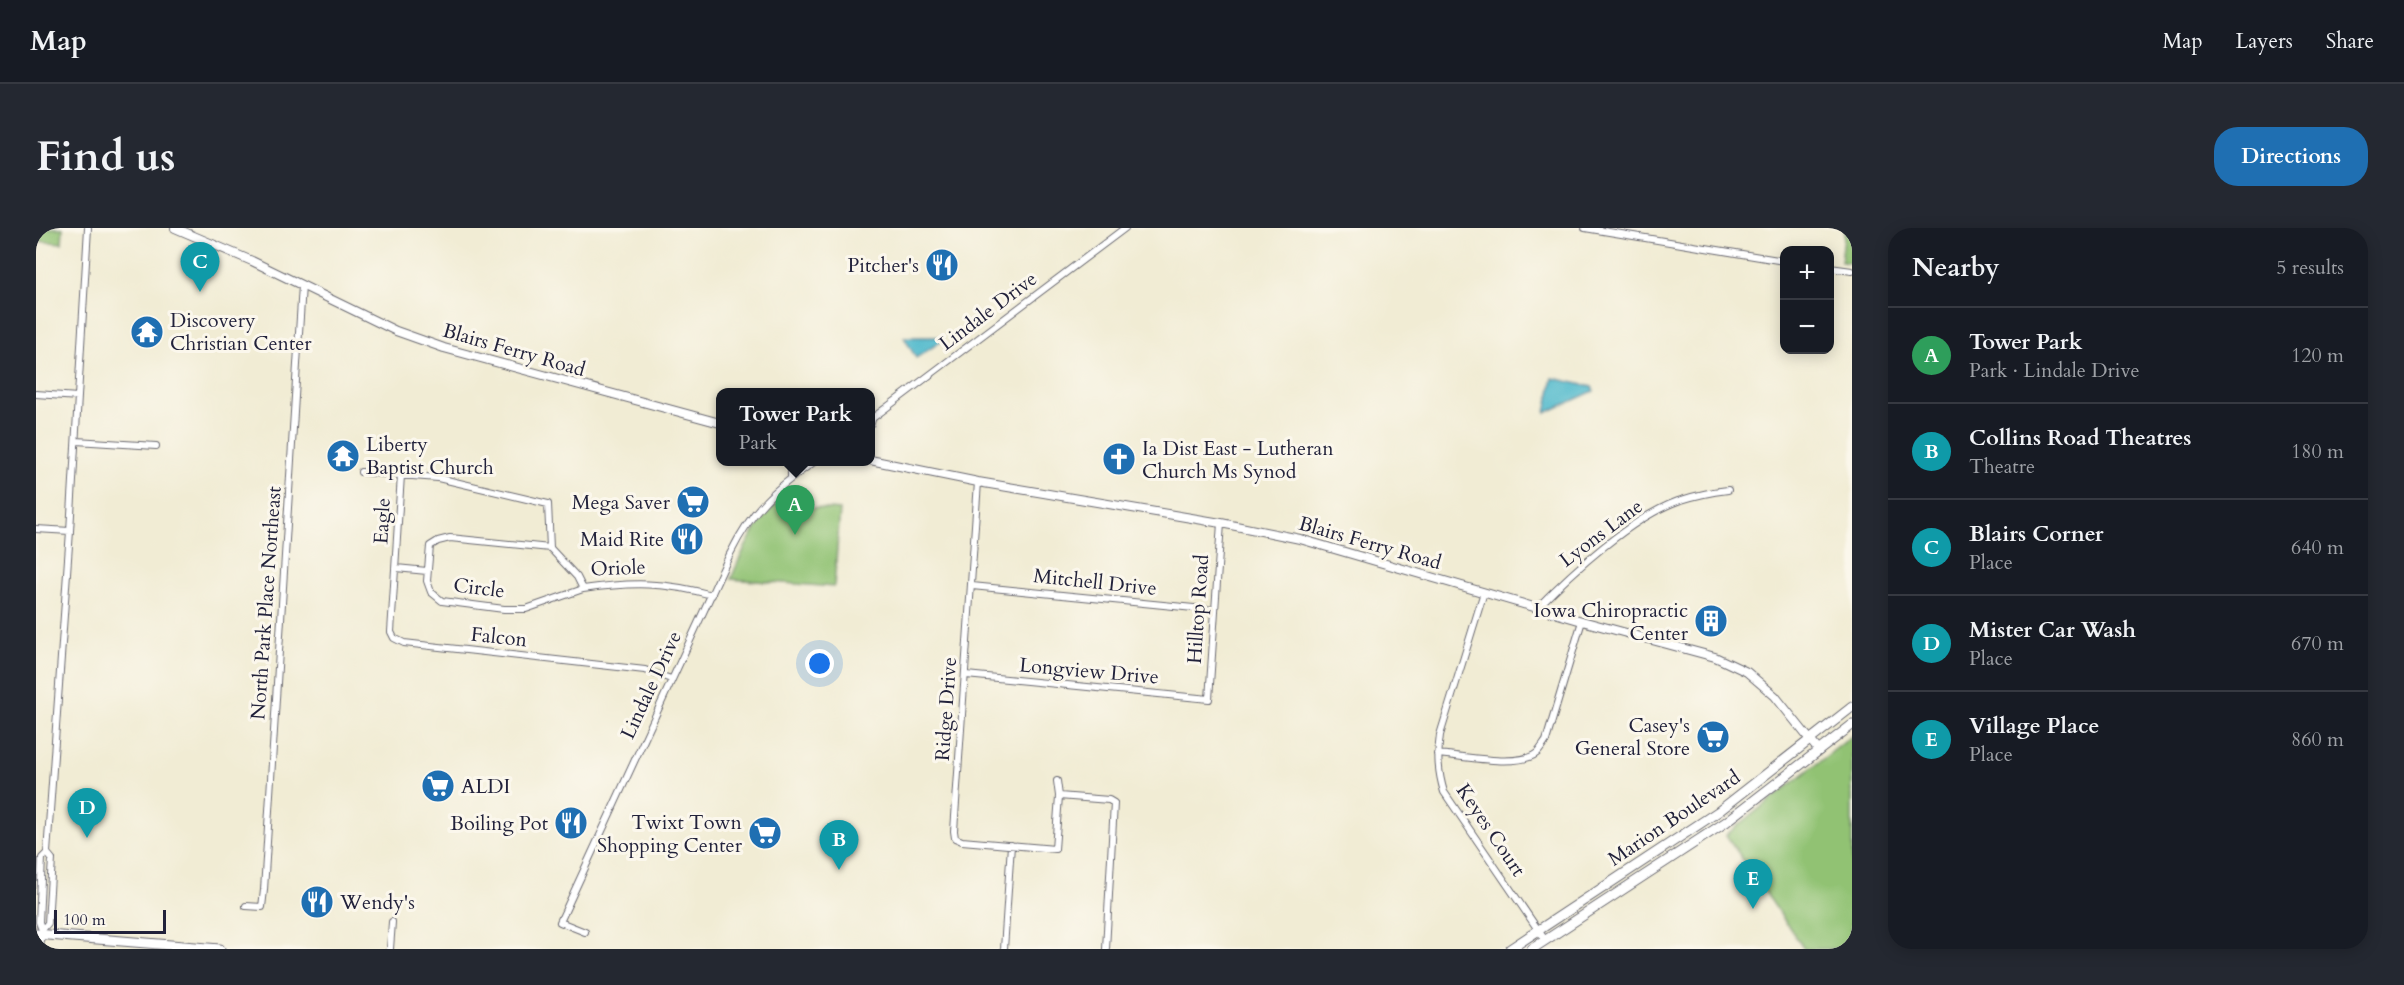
<!DOCTYPE html>
<html lang="en">
<head>
<meta charset="utf-8">
<style>
	body { margin:0; font-family:Cardo,serif; background:#242831; color:#f1f3f6 }
	.controls { position:absolute; right:18px; top:18px; display:grid; overflow:hidden; border-radius:12px; box-shadow:0 3px 15px #0003 }
	.controls button { width:54px; height:54px; display:grid; place-items:center; padding:0; border:0; border-bottom:2px solid #363941; background:#171b24; color:#f1f3f6; font:30px sans-serif }
	.scale { position:absolute; left:18px; bottom:15px; width:112px; box-sizing:border-box; padding-left:6px; border:3px solid #22223b; border-top:0; font-size:16px; line-height:21px; white-space:nowrap; color:#22223b; -webkit-text-stroke:4px #fbf7ec; paint-order:stroke }
	.you { position:absolute; left:784px; top:436px; width:21px; height:21px; margin:-15px; border:4px solid #fff; border-radius:50%; background:#1a73e8; box-shadow:0 0 0 9px #1a73e833 }
	.badge { display:grid; place-items:center; width:39px; height:39px; border-radius:50%; background:#1f6fb2; color:#fff; font-size:20px; font-weight:700 }
	.pin { position:absolute; translate:-50% -50px; filter:drop-shadow(0 2px 3px #0008) }
	.pin::after { content:''; position:absolute; top:32px; width:21px; height:18px; background:inherit; clip-path:polygon(0 0,100% 0,50% 100%) }
	.popup { position:absolute; left:680px; top:160px; width:159px; height:78px; box-sizing:border-box; display:grid; place-content:center; border-radius:12px; background:#171b24; filter:drop-shadow(0 2px 4px #0005); font-size:20px; white-space:nowrap; color:#9ea1a6 }
	.popup b { font-size:22px; color:#f1f3f6 }
	.popup::after { content:''; position:absolute; left:50%; top:100%; margin-left:-12px; border:12px solid transparent; border-top-color:#171b24 }
	.list { margin:0; padding:0; list-style:none }
	h2 { display:flex; justify-content:space-between; align-items:center; height:78px; margin:0; padding:0 24px; font-size:26px }
	h2 small { font-size:20px; font-weight:400; color:#9ea1a6 }
	.list li { display:grid; grid-template-columns:39px 1fr auto; gap:18px; align-items:center; box-sizing:border-box; height:96px; padding:0 24px; border-top:2px solid #363941 }
	.list b { display:block; font-size:22px; white-space:nowrap }
	.list p { margin:0; font-size:20px; white-space:nowrap; color:#9ea1a6 }
	.list em { font-size:20px; font-style:normal; color:#9ea1a6 }
	.map { position:relative; flex:none; width:1816px; height:721px; overflow:hidden; border-radius:24px }
	header { display:flex; align-items:center; gap:36px; box-sizing:border-box; height:84px; padding:0 30px; background:#171b24; border-bottom:2px solid #363941 }
	header strong { font-size:28px }
	nav { display:flex; gap:33px; margin-inline-start:auto; font-size:21px }
	.intro { display:flex; align-items:center; justify-content:space-between; box-sizing:border-box; height:144px; padding:0 36px }
	h1 { margin:0; font-size:42px }
	.button { padding:15px 27px; border-radius:24px; background:#1f6fb2; color:#fff; font-size:21px; font-weight:700 }
	main { display:flex; gap:36px; padding:0 36px }
	aside { flex:1; background:#171b24; border-radius:24px; box-shadow:0 3px 15px #0003 }
	.map>svg:first-child { display:block }
</style>
</head>
<body>
<header>
<strong>Map</strong>
<nav><a>Map</a><a>Layers</a><a>Share</a></nav>
</header>
<div class="intro"><h1>Find us</h1><a class="button">Directions</a></div>
<main>
<div class="map">
<svg width="1816" height="721" viewBox="0 0 1816 721">
	<rect width="100%" height="100%" fill="#fbf7ec"/>
	<filter id="ink" filterUnits="userSpaceOnUse"><feTurbulence type="fractalNoise" baseFrequency=".0167" numOctaves="2"/><feDisplacementMap in="SourceGraphic" scale="12" xChannelSelector="R" yChannelSelector="G"/><feConvolveMatrix kernelMatrix="1 2 1 2 8 2 1 2 1" color-interpolation-filters="sRGB"/></filter>
	<filter id="wash" filterUnits="userSpaceOnUse"><feTurbulence type="fractalNoise" baseFrequency=".008" numOctaves="4" result="noise"/><feDisplacementMap in="SourceGraphic" scale="24" xChannelSelector="R" yChannelSelector="G"/><feGaussianBlur stdDeviation="1.35" result="paint"/><feColorMatrix in="noise" values="0 0 0 0 0 0 0 0 0 0 0 0 0 0 0 0 0 1.4 0 .05"/><feComposite in="paint" operator="in"/></filter>
	<g filter="url(#wash)">
		<rect width="100%" height="100%" fill="#f1ecd4"/>
		<path fill="#91c273" stroke="#5a7257" stroke-width="1.5" d="M0,0H27L26,15L0,13Z
			M1809,0H1816V35L1805,34Z
			M739,277L804,282L798,359L695,351C706,323 718,299 739,277Z
			M1816,508V721H1768L1690,607Z"/>
		<path fill="#4fb9cc" stroke="#386e84" stroke-width="1.5" d="M868,109H907V112L880,130Z
			M1517,150L1556,159L1558,163L1510,185Z"/>
	</g>
	<g filter="url(#ink)">
		<g fill="none" stroke-linecap="round" stroke-linejoin="round">
			<defs>
				<path id="minor" d="M1549,0L1748,33
					M1794,40L1816,43
					M0,166L42,169
					M834,192L1089,0
					M40,213L120,218
					M325,244L402,250L512,276L514,320L541,349L547,361C596,354 628,354 676,367
					M365,247L355,404L358,410L368,415L609,442L635,451
					M942,254L918,603L919,610L926,613L1019,621L1023,568L1021,553
					M0,301L34,303
					M514,320L414,310L402,313L394,318L391,353L395,364L406,373L468,381H490L547,361
					M360,340L391,343
					M936,358L1178,382
					M1448,364L1404,507C1401,528 1402,544 1408,564L1509,712
					M1501,380C1536,344 1595,290 1642,273C1657,268 1675,264 1692,262
					M930,447L1173,471L1185,295
					M1402,526C1425,528 1483,540 1501,525C1504,522 1507,517 1510,513L1546,393
					M1023,568L1073,572L1078,575L1070,721
					M210,678L226,679L228,662L266,57
					M6,702L12,695L16,631L11,625
					M549,704L524,694L694,326C717,280 736,263 778,234
					M4,721L6,702L3,694L6,630L11,625L34,303L52,0
					M354,721L356,694
					M968,721L975,617"/>
				<path id="secondary" d="M139,0L216,33L360,103L408,120L684,195
					M834,195L835,191
					M834,232L942,254L1185,295L1264,311L1546,393L1679,429L1711,444L1739,468L1783,523
					M756,249V234"/>
				<path id="primary" d="M1474,721L1683,583L1816,479
					M1496,721L1690,594L1816,497"/>
				<path id="trunk" d="M0,706L184,721"/>
			</defs>
			<use href="#minor" stroke="#6a6971" stroke-width="8"/>
			<use href="#secondary" stroke="#6a6971" stroke-width="10"/>
			<use href="#primary" stroke="#6a6971" stroke-width="11"/>
			<use href="#trunk" stroke="#6a6971" stroke-width="11"/>
			<use href="#minor" stroke="#fff" stroke-width="6"/>
			<use href="#secondary" stroke="#fff" stroke-width="8"/>
			<use href="#primary" stroke="#fff" stroke-width="9"/>
			<use href="#trunk" stroke="#fff" stroke-width="9"/>
		</g>
	</g>
	<defs>
		<symbol id="restaurant-disc" viewBox="-11 -11 22 22"><circle r="9.5" fill="#1f6fb2" stroke="#fbf7ec"/><path d="M-5-6h1v4h1v-4h1v4h1v-4h1v5L-1.5 .5V6h-2V.5L-5-1ZM5-6V6H3V1.5H1.5Q1.5-4 5-6Z" fill="#fff"/></symbol>
		<symbol id="temple-disc" viewBox="-11 -11 22 22"><circle r="9.5" fill="#1f6fb2" stroke="#fbf7ec"/><path d="M0-6L5-2H3V0L6.5 2.5H4V6H1.5V3h-3V6H-4V2.5H-6.5L-3 0V-2H-5Z" fill="#fff"/></symbol>
		<symbol id="church-disc" viewBox="-11 -11 22 22"><circle r="9.5" fill="#1f6fb2" stroke="#fbf7ec"/><path d="M-1.2-6h2.4v3.5h3.3v2.4h-3.3V6h-2.4V-.1h-3.3v-2.4h3.3Z" fill="#fff"/></symbol>
		<symbol id="supermarket-disc" viewBox="-11 -11 22 22"><circle r="9.5" fill="#1f6fb2" stroke="#fbf7ec"/><path d="M-6-5.5h2.5l.6 2H6L4.5 2H-2.5L-4.4-4H-6ZM-1.5 3.2a1.3 1.3 0 1 0 .1 0ZM3 3.2a1.3 1.3 0 1 0 .1 0Z" fill="#fff"/></symbol>
		<symbol id="building-disc" viewBox="-11 -11 22 22"><circle r="9.5" fill="#1f6fb2" stroke="#fbf7ec"/><path d="M-4-6H4V6H1V3H-1V6H-4ZM-2.5-4.3h1.7v1.8h-1.7ZM.8-4.3h1.7v1.8H.8ZM-2.5-1h1.7V.8h-1.7ZM.8-1h1.7V.8H.8Z" fill="#fff"/></symbol>
	</defs>
	<g fill-rule="evenodd">
		<use href="#restaurant-disc" x="887" y="18" width="38" height="38"/>
		<use href="#temple-disc" x="92" y="85" width="38" height="38"/>
		<use href="#temple-disc" x="288" y="209" width="38" height="38"/>
		<use href="#church-disc" x="1064" y="212" width="38" height="38"/>
		<use href="#supermarket-disc" x="638" y="255" width="38" height="38"/>
		<use href="#restaurant-disc" x="632" y="292" width="38" height="38"/>
		<use href="#building-disc" x="1656" y="374" width="38" height="38"/>
		<use href="#supermarket-disc" x="1658" y="490" width="38" height="38"/>
		<use href="#supermarket-disc" x="383" y="539" width="38" height="38"/>
		<use href="#restaurant-disc" x="516" y="576" width="38" height="38"/>
		<use href="#supermarket-disc" x="710" y="586" width="38" height="38"/>
		<use href="#restaurant-disc" x="262" y="655" width="38" height="38"/>
	</g>
	<g text-anchor="middle" dominant-baseline="central" stroke-width="6" stroke-linejoin="round" paint-order="stroke">
		<g font-size="20" fill="#22223b" stroke="#fbf7ec" text-anchor="end">
			<text x="883" y="37">Pitcher's</text>
			<text x="134" y="92" text-anchor="start">Discovery<tspan x="134" dy="23">Christian Center</tspan></text>
			<text x="330" y="216" text-anchor="start">Liberty<tspan x="330" dy="23">Baptist Church</tspan></text>
			<text x="1106" y="220" text-anchor="start">Ia Dist East - Lutheran<tspan x="1106" dy="23">Church Ms Synod</tspan></text>
			<text x="634" y="274">Mega Saver</text>
			<text x="628" y="311">Maid Rite</text>
			<text x="1652" y="382">Iowa Chiropractic<tspan x="1652" dy="23">Center</tspan></text>
			<text x="1654" y="497">Casey's<tspan x="1654" dy="23">General Store</tspan></text>
			<text x="425" y="558" text-anchor="start">ALDI</text>
			<text x="706" y="594">Twixt Town<tspan x="706" dy="23">Shopping Center</tspan></text>
			<text x="512" y="595">Boiling Pot</text>
			<text x="304" y="674" text-anchor="start">Wendy's</text>
		</g>
		<g font-size="20" fill="#22223b" stroke="#fbf7ec">
			<text transform="translate(952 83) rotate(-37)">Lindale Drive</text>
			<text transform="translate(478 122) rotate(16)">Blairs Ferry Road</text>
			<text transform="translate(346 293) rotate(-87)">Eagle</text>
			<text transform="translate(1565 305) rotate(-37)">Lyons Lane</text>
			<text transform="translate(1334 315) rotate(16)">Blairs Ferry Road</text>
			<text transform="translate(582 340) rotate(-2)">Oriole</text>
			<text transform="translate(1059 354) rotate(6)">Mitchell Drive</text>
			<text transform="translate(443 360) rotate(7)">Circle</text>
			<text transform="translate(230 375) rotate(-86)">North Park Place Northeast</text>
			<text transform="translate(1162 381) rotate(-86)">Hilltop Road</text>
			<text transform="translate(463 409) rotate(6)">Falcon</text>
			<text transform="translate(1053 443) rotate(5)">Longview Drive</text>
			<text transform="translate(615 457) rotate(-65)">Lindale Drive</text>
			<text transform="translate(910 481) rotate(-86)">Ridge Drive</text>
			<text transform="translate(1638 590) rotate(-34)">Marion Boulevard</text>
			<text transform="translate(1455 602) rotate(56)">Keyes Court</text>
		</g>
	</g>
</svg>
<div class="controls">
<button>+</button>
<button>−</button>
</div>
<div class="scale">100 m</div>
<div class="you"></div>
<div class="pin badge" style="left:759px;top:307px;background:#2e9e5b">A</div>
<div class="popup"><b>Tower Park</b>Park</div>
<div class="pin badge" style="left:803px;top:642px;background:#0f9aa8">B</div>
<div class="pin badge" style="left:164px;top:64px;background:#0f9aa8">C</div>
<div class="pin badge" style="left:51px;top:610px;background:#0f9aa8">D</div>
<div class="pin badge" style="left:1717px;top:681px;background:#0f9aa8">E</div>
</div>
<aside>
<h2>Nearby<small>5 results</small></h2>
<ul class="list">
<li><span class="badge" style="background:#2e9e5b">A</span><div><b>Tower Park</b><p>Park · Lindale Drive</p></div><em>120 m</em></li>
<li><span class="badge" style="background:#0f9aa8">B</span><div><b>Collins Road Theatres</b><p>Theatre</p></div><em>180 m</em></li>
<li><span class="badge" style="background:#0f9aa8">C</span><div><b>Blairs Corner</b><p>Place</p></div><em>640 m</em></li>
<li><span class="badge" style="background:#0f9aa8">D</span><div><b>Mister Car Wash</b><p>Place</p></div><em>670 m</em></li>
<li><span class="badge" style="background:#0f9aa8">E</span><div><b>Village Place</b><p>Place</p></div><em>860 m</em></li>
</ul>
</aside>
</main>
</body>
</html>
